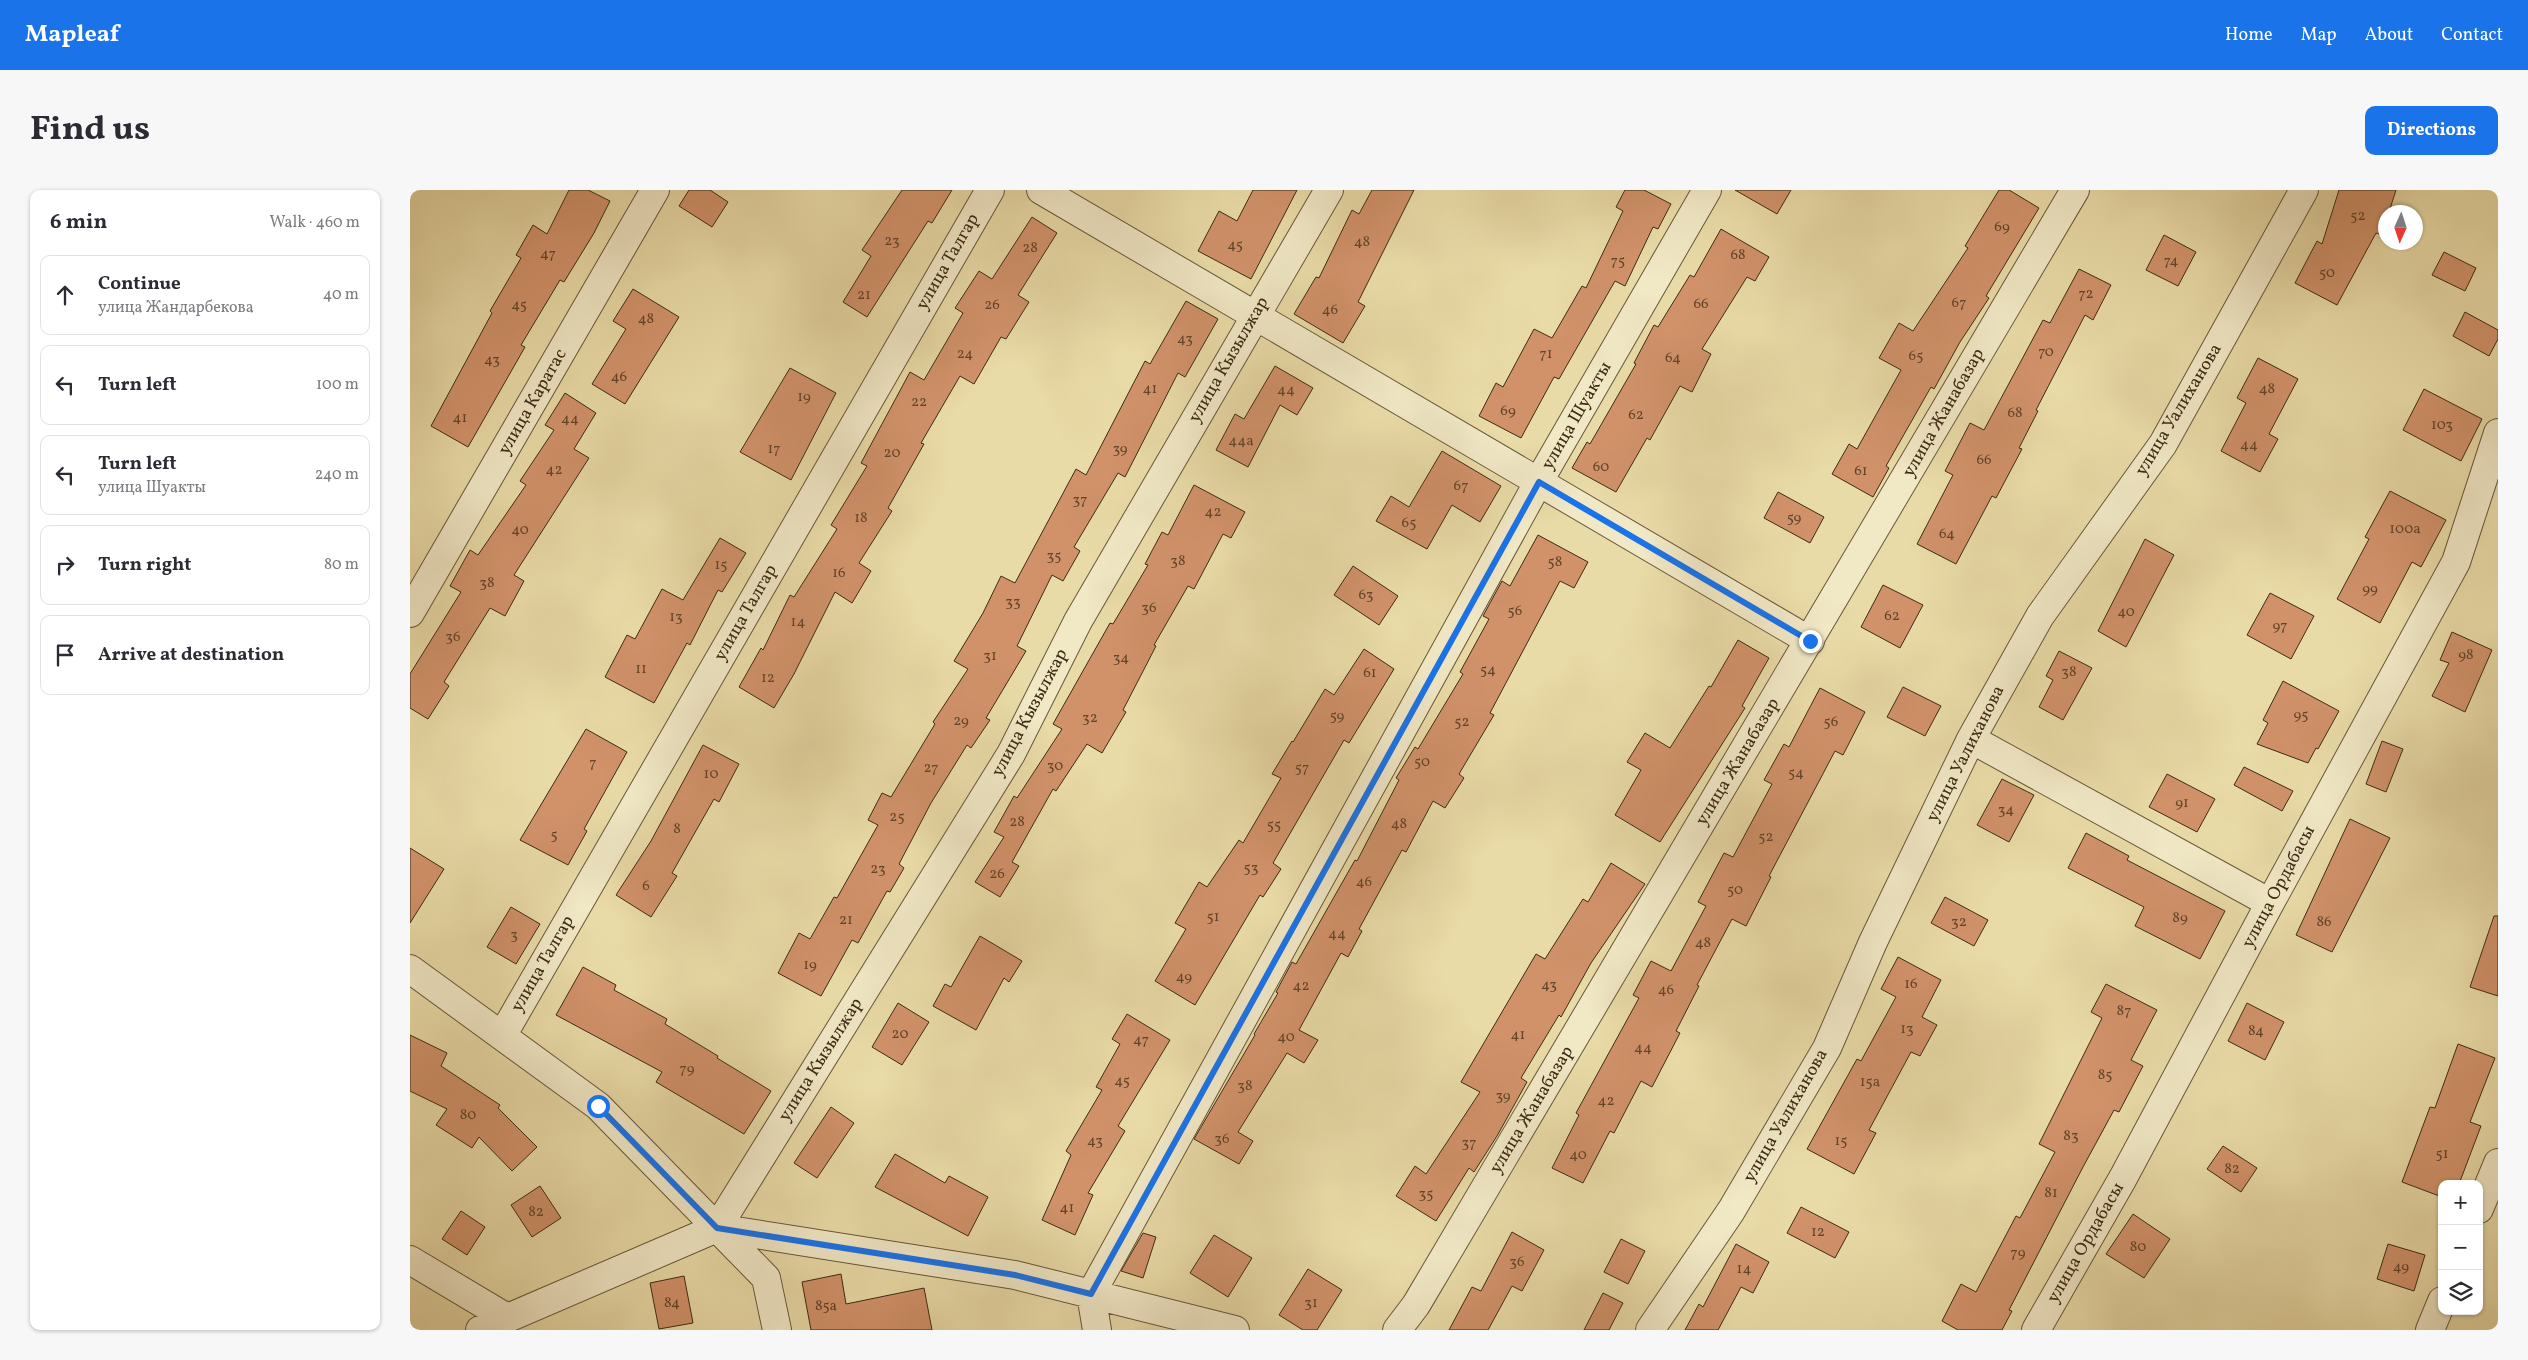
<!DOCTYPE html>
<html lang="en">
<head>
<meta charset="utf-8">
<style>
	body { margin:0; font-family:Vollkorn,serif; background:#f7f7f7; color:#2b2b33 }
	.controls { position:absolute; right:15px; bottom:15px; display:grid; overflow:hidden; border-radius:10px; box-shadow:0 1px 4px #0004 }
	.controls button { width:45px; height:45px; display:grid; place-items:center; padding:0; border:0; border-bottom:1px solid #e1e1e2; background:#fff; color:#2b2b33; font:25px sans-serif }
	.compass { position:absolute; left:1968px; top:15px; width:45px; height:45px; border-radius:50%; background:#fff; box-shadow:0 1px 4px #0004; rotate:183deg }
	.stop { position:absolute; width:15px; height:15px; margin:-11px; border:4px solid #1a73e8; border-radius:50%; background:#fff }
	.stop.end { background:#1a73e8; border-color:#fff; box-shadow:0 1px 5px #0008 }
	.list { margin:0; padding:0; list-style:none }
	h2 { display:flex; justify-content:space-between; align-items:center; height:65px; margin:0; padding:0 20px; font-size:21px }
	h2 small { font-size:16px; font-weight:400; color:#7c7c81 }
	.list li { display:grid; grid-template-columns:32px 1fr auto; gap:15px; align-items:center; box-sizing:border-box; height:80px; margin:0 10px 10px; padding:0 10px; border:1px solid #e1e1e2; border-radius:10px }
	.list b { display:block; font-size:19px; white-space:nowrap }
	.list p { margin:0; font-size:16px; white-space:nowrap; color:#7c7c81 }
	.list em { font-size:16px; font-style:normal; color:#7c7c81 }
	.icon { flex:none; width:28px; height:28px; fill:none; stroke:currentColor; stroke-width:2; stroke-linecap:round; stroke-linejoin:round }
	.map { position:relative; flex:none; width:2088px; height:1140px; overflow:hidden; border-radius:10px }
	header { display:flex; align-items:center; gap:30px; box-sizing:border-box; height:70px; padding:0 25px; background:#1a73e8; color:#fff }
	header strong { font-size:24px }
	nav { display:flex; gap:28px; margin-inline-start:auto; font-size:18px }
	.intro { display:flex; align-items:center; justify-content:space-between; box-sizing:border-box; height:120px; padding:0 30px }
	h1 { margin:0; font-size:35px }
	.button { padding:12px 22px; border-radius:10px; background:#1a73e8; color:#fff; font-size:18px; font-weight:700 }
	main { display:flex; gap:30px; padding:0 30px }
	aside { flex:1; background:#fff; border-radius:10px; box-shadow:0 1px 4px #0004 }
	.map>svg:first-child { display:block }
</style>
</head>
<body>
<header>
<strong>Mapleaf</strong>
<nav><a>Home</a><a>Map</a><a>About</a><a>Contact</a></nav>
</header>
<div class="intro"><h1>Find us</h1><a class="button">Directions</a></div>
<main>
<aside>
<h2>6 min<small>Walk · 460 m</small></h2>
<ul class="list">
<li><svg class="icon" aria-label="ahead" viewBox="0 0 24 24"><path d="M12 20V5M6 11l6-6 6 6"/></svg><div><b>Continue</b><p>улица Жандарбекова</p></div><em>40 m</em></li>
<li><svg class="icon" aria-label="left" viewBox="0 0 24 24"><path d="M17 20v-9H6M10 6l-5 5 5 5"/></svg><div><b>Turn left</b></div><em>100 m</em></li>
<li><svg class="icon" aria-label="left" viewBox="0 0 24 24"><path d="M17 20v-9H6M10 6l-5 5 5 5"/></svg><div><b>Turn left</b><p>улица Шуакты</p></div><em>240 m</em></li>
<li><svg class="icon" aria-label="right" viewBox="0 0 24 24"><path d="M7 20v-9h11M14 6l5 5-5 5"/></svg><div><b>Turn right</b></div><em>80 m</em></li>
<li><svg class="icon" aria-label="arrive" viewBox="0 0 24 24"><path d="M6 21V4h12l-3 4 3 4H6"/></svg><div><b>Arrive at destination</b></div></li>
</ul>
</aside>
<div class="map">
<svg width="2088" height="1140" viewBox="0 0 2088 1140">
	<rect width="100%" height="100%" fill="#e9dba7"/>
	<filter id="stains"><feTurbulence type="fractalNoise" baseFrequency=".004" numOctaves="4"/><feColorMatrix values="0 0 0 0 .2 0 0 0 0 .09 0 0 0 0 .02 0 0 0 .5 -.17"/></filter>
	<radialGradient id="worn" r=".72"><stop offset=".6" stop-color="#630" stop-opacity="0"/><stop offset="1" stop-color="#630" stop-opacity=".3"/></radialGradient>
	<path fill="#d1926a" stroke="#3d2b15" d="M159,0H178L200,11L184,43L154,92L150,90L111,155L115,157L58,257L21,236L82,123L80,121L111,68L106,65L123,35L137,44Z
		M279,0H300L318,12L302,37L269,16Z
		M492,0H542L522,33L518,31L457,127L433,112L461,66L452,60Z
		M843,0H887L841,89L788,61L809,21L827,31Z
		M962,0H1004L948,112L955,116L933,153L884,124L906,87L909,88L942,20L949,24Z
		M1215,0H1234L1261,14L1248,39L1243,37L1215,96L1205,91L1149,189L1144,187L1111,248L1069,226L1086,193L1093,197L1124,139L1142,148L1172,96L1176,98L1213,21L1206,17Z
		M1325,0H1381L1367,24Z
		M1589,0H1599L1629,18L1576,106L1579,108L1550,152L1524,199L1521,197L1476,276L1479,278L1463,307L1422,284L1439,254L1447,259L1491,180L1469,168L1489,133L1503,141L1558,58L1555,56Z
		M1929,0H1986L1979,22H1976V34L1972,45L1966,43L1927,115L1885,93L1907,51L1912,54Z
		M622,27L647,43L608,105L619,112L596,149L591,147L564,194L550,186L511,253L514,254L478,318L482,321L449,373L461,381L442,413L425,402L384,484L364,518L329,497L351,458L353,460L380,405L384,407L427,339L421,335L457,276L451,273L500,182L514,190L553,123L545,118L569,81L582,89Z
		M1311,39L1359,67L1345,91L1337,87L1292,159L1301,164L1282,202L1270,196L1240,250L1237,248L1206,302L1162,278L1177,252L1180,254L1226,174L1224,173L1244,135L1248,137L1280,85L1284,87Z
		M1754,45L1786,62L1768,96L1736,80Z
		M2034,62L2066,78L2055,101L2022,85Z
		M1669,79L1701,95L1683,130L1675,125L1626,220L1628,221L1609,258L1612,259L1586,308L1582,306L1546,374L1507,354L1543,285L1535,281L1560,233L1574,240L1633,130L1640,133Z
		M223,99L269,127L215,214L182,194L216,139L203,131Z
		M776,111L808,129L775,187L768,183L715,287L708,283L664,357L670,361L653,391L642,385L607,456L616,461L576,528L580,530L561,558L557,555L521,613L489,674L494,678L480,702L477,701L448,753L442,750L411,806L368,783L389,743L400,749L424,707L427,708L468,635L458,630L472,603L481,607L525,534L523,532L558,479L544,471L573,423L591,386L605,393L666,279L676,285L735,171L740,174Z
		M2055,122L2088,140V149L2079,166L2043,146Z
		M1848,168L1888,189L1859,244L1868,249L1850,282L1811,261L1836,213L1827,208Z
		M865,176L903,198L887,225L870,215L838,277L806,260L825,224L834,229Z
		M380,178L426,203L381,290L330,262Z
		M2014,199L2072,229L2051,271L1993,240Z
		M155,203L186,223L164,259L179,268L104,385L114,391L95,426L80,418L34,492L39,496L18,529L0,518V484L51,402L40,396L60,360L68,365L116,295L110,291L144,240L135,235Z
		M1032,261L1091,296L1070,332L1042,315L1017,359L966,331L981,306L999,317Z
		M784,295L835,322L821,348L813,344L784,399L778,396L744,455L746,456L713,520L716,522L692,563L677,554L646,601L643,599L602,672L609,676L590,707L565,692L594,647L584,642L604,606L607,608L652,539L643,534L700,433L703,434L738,375L735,374L752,342L758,345Z
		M1980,301L2036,330L2011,377L2002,372L1970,433L1927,409L1959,349L1955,347Z
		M1368,302L1414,327L1400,353L1354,328Z
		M1128,345L1178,372L1164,398L1150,391L1080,523L1084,525L1049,584L1054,588L1035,618L1023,611L996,662L992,660L949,739L952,741L938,767L931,763L889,840L908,850L894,873L877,863L828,942L843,951L829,974L784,949L845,845L844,844L868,803L866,802L882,772L886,774L945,670L947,671L989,590L986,588L1005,557L1008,559L1053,484L1050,482L1079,429L1073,426L1092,391L1100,396Z
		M310,348L336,363L312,402L308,400L280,455L277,453L244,513L195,487L217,445L225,449L252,399L273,410Z
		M1735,349L1764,365L1716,457L1688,441Z
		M943,376L988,406L969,435L924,405Z
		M1473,395L1513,415L1490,458L1451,437Z
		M1860,403L1904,426L1881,469L1837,445Z
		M2042,442L2082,460L2055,522L2022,506L2039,473L2030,470Z
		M1328,450L1359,468L1332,516L1335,518L1250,652L1205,625L1231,580L1217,572L1235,543L1260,558L1299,496L1301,497Z
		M954,459L984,479L939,553L934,550L863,673L871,679L853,707L850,705L785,815L745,791L776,739L765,733L789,692L797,697L829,650L833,653L871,588L862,584L882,551L883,552L915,499L924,505Z
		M1649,461L1682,478L1653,530L1629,517L1643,490L1636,486Z
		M1873,491L1929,521L1908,559L1906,558L1898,573L1847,554L1858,533L1853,530Z
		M1493,497L1531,516L1515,546L1477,527Z
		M1410,498L1455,522L1433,565L1425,561L1359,686L1361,687L1336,736L1322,729L1287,795L1289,796L1266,841L1270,843L1242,897L1231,891L1204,943L1200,941L1173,993L1142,978L1169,925L1166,923L1229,808L1223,805L1241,771L1261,781L1296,716L1288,712L1314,663L1323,667L1362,594L1354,590L1374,554L1379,557Z
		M176,539L217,562L174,639L177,641L158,675L110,650Z
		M1972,551L1993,559L1976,602L1956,594Z
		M293,555L329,574L309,612L304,609L262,683L267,686L241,727L206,705L241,651Z
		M1834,577L1883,601L1872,621L1824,595Z
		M1757,584L1805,609L1787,642L1739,617Z
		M1592,589L1624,605L1599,652L1567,635Z
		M1940,629L1980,648L1922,762L1886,745Z
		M1676,643L1719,666L1717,670L1815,721L1790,769L1725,736L1734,717L1658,678Z
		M0,658L34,679L0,733Z
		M1201,673L1235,694L1181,773L1151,827L1149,825L1111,888L1117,892L1087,946L1064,982L1059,978L1026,1031L986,1006L1005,976L1016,984L1070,902L1051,892L1126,764L1135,769L1173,709L1178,712Z
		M1535,707L1578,730L1564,756L1521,733Z
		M101,717L130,734L106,774L77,757Z
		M2084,726H2088V806L2060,797Z
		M570,746L612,771L599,792L594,788L566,840L523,816L535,794L541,797Z
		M1488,767L1531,790L1512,827L1527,835L1510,866L1501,862L1459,940L1466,943L1444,984L1397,959L1447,869L1451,871L1486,807L1471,799Z
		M173,777L206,795L204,800L257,829L255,834L308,866L307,868L361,901L334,944L246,892L252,882L146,825Z
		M1696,794L1747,820L1721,870L1733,876L1709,922L1704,920L1673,977L1599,1120L1602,1121L1592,1140H1548L1532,1131L1551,1094L1566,1102L1606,1026L1610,1028L1645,962L1629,954L1692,828L1681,822Z
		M488,813L519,832L492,875L462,857Z
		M1837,813L1874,832L1855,870L1818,851Z
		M717,824L760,850L708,936L715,941L678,1003L683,1005L665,1045L632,1030L661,965L656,961L692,900L686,897L710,854L702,849Z
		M0,845L37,863L31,876L90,915L88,918L127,957L102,981L69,947L62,958L26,935L37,919L0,901Z
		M2048,854L2085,868L2060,932L2071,936L2049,994H2032V1007L1992,992L2020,917L2025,918Z
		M421,917L444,933L407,988L384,973Z
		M1813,956L1847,978L1831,1002L1797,979Z
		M485,964L535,993L539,986L578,1007L558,1046L465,997Z
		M130,996L151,1028L122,1047L101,1015Z
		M1391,1017L1439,1042L1425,1068L1377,1043Z
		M51,1021L75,1037L57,1065L32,1049Z
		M1723,1024L1760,1049L1734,1088L1696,1064Z
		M1102,1042L1134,1060L1112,1101L1102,1096L1078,1140H1039L1062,1097L1071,1101Z
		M733,1043L746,1047L733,1088L711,1081Z
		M804,1045L842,1068L818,1107L780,1083Z
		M1211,1049L1235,1061L1218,1094L1194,1082Z
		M1326,1054L1359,1072L1343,1103L1331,1097L1308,1140H1275L1289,1114L1293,1117Z
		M1978,1054L2015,1065L2004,1101L1967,1089Z
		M898,1079L932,1100L907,1140H893L869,1125Z
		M431,1084L436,1114L514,1098L522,1140H401L392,1092Z
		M274,1086L283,1133L249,1139L240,1093Z
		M1193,1103L1213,1113L1199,1140H1174Z"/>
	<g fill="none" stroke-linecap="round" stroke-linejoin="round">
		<defs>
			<path id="minor" d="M631,0L1400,451
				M0,423L245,0
				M1561,549L1860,713
				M0,779L188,916L356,1088L367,1140
				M92,846L580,0
				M2069,1019L2088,973
				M307,1038L601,564L668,431L919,0
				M0,1070L97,1128
				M70,1140L307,1038L605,1085L825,1140
				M687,1140L681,1104L1129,291L1297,0
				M987,1140L1006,1115L1665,0
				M1240,1140L1321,1021L1417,858L1463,752L1561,549L1630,426L1753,254L1894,0
				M1626,1140L1713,988L1860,713L2046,372L2088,243
				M2020,1140L2032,1111"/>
		</defs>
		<use href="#minor" stroke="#68573a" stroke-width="30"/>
		<use href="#minor" stroke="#f1e8c6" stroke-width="28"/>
	</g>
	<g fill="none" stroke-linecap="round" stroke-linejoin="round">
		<path stroke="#1a73e8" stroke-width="6" d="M188,916L307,1038L605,1085L681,1104L1129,292L1400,451"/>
	</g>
	<g text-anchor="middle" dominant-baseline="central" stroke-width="4" stroke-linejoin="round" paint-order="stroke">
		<g font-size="15" fill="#62452a">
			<text x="1948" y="26">52</text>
			<text x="1592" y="37">69</text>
			<text x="482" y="51">23</text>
			<text x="952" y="52">48</text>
			<text x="825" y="55">45</text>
			<text x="620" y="58">28</text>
			<text x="138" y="64">47</text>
			<text x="1328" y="65">68</text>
			<text x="1208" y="71">75</text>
			<text x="1761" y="71">74</text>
			<text x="1917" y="83">50</text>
			<text x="1676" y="104">72</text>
			<text x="454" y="105">21</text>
			<text x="1549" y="113">67</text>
			<text x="1291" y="114">66</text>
			<text x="109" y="115">45</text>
			<text x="582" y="115">26</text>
			<text x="920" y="120">46</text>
			<text x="236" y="129">48</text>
			<text x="775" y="149">43</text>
			<text x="1636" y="162">70</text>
			<text x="555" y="164">24</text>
			<text x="1136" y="164">71</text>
			<text x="1506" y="166">65</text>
			<text x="1263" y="168">64</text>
			<text x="82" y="170">43</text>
			<text x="209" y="187">46</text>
			<text x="740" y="199">41</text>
			<text x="1857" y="199">48</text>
			<text x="876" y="200">44</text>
			<text x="394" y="207">19</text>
			<text x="509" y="212">22</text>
			<text x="1098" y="221">69</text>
			<text x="1605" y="223">68</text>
			<text x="1226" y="225">62</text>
			<text x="50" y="228">41</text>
			<text x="160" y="229">44</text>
			<text x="2032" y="235">103</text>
			<text x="831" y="251">44а</text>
			<text x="1839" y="255">44</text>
			<text x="364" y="259">17</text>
			<text x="710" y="259">39</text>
			<text x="482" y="263">20</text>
			<text x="1574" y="270">66</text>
			<text x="1191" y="277">60</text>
			<text x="144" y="280">42</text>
			<text x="1451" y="281">61</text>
			<text x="1051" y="296">67</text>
			<text x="670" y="310">37</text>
			<text x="803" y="322">42</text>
			<text x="451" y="328">18</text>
			<text x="1384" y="328">59</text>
			<text x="999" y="333">65</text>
			<text x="1995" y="339">100а</text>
			<text x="110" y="340">40</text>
			<text x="1537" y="344">64</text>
			<text x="644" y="366">35</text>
			<text x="768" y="371">38</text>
			<text x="1145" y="372">58</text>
			<text x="311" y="375">15</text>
			<text x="429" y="383">16</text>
			<text x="77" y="393">38</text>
			<text x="1960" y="399">99</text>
			<text x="956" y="405">63</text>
			<text x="603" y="412">33</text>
			<text x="739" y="418">36</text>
			<text x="1105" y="421">56</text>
			<text x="1716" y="422">40</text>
			<text x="1482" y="426">62</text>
			<text x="266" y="427">13</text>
			<text x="388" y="432">14</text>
			<text x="1870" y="436">97</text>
			<text x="43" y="447">36</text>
			<text x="2056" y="465">98</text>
			<text x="580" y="466">31</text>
			<text x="711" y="468">34</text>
			<text x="231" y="479">11</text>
			<text x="1078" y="480">54</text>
			<text x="1659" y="482">38</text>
			<text x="960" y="483">61</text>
			<text x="358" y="488">12</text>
			<text x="1891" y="525">95</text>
			<text x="927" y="526">59</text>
			<text x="680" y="528">32</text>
			<text x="551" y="531">29</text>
			<text x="1052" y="532">52</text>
			<text x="1421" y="532">56</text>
			<text x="1012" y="572">50</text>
			<text x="183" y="573">7</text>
			<text x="645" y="576">30</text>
			<text x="521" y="578">27</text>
			<text x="892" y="578">57</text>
			<text x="1386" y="583">54</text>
			<text x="301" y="584">10</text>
			<text x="1772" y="613">91</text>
			<text x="1596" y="620">34</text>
			<text x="487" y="627">25</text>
			<text x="607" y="632">28</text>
			<text x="989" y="634">48</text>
			<text x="864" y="635">55</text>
			<text x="267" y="639">8</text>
			<text x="144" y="645">5</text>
			<text x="1356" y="647">52</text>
			<text x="841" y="678">53</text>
			<text x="468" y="679">23</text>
			<text x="587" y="684">26</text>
			<text x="954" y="692">46</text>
			<text x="236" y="696">6</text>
			<text x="1325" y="700">50</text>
			<text x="803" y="727">51</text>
			<text x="1770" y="728">89</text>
			<text x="436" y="730">21</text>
			<text x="1549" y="732">32</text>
			<text x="1914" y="732">86</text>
			<text x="927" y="744">44</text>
			<text x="104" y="745">3</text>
			<text x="1293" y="753">48</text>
			<text x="400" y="775">19</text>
			<text x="774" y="787">49</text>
			<text x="1501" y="794">16</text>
			<text x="1139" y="795">43</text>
			<text x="891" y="796">42</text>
			<text x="1256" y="800">46</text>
			<text x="1714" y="821">87</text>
			<text x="1497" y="839">13</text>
			<text x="1846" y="841">84</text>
			<text x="490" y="844">20</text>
			<text x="1108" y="845">41</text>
			<text x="876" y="847">40</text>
			<text x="731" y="850">47</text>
			<text x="1233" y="858">44</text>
			<text x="277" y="879">79</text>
			<text x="1695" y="885">85</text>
			<text x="712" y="891">45</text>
			<text x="1460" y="892">15а</text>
			<text x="835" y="896">38</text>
			<text x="1093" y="906">39</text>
			<text x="1196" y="911">42</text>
			<text x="58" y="925">80</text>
			<text x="1661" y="946">83</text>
			<text x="812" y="949">36</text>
			<text x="685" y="951">43</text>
			<text x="1431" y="951">15</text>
			<text x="1059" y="953">37</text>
			<text x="2032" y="964">51</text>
			<text x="1168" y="965">40</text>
			<text x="1822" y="979">82</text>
			<text x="1641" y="1003">81</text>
			<text x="1016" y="1004">35</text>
			<text x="657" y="1018">41</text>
			<text x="126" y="1022">82</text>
			<text x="1408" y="1042">12</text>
			<text x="1728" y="1057">80</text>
			<text x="1608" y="1063">79</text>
			<text x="1107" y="1072">36</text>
			<text x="1991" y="1077">49</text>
			<text x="1334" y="1079">14</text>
			<text x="262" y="1113">84</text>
			<text x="901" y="1113">31</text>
			<text x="416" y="1116">85а</text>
		</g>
		<g font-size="18" fill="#3d2b15" stroke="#f1e8c6">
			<text transform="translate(538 72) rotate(-60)">улица Талгар</text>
			<text transform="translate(819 170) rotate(-60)">улица Кызылжар</text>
			<text transform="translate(123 212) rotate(-60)">улица Каратас</text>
			<text transform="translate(1769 220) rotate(-59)">улица Уалиханова</text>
			<text transform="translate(1534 223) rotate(-60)">улица Жанабазар</text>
			<text transform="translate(1167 226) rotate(-60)">улица Шуакты</text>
			<text transform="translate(336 423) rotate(-60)">улица Талгар</text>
			<text transform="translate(620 523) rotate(-62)">улица Кызылжар</text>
			<text transform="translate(1556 564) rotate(-63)">улица Уалиханова</text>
			<text transform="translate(1328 572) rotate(-59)">улица Жанабазар</text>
			<text transform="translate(1869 697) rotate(-62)">улица Ордабасы</text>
			<text transform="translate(133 774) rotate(-60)">улица Талгар</text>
			<text transform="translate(411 870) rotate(-58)">улица Кызылжар</text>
			<text transform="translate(1122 920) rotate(-59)">улица Жанабазар</text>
			<text transform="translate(1376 926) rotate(-60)">улица Уалиханова</text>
			<text transform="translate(1676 1053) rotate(-60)">улица Ордабасы</text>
		</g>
	</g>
	<rect width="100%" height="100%" filter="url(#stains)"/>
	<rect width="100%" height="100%" fill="url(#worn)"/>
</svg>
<div class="controls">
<button>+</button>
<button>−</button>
<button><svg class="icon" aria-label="layers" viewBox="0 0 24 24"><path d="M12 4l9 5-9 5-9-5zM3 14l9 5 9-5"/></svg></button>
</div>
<svg class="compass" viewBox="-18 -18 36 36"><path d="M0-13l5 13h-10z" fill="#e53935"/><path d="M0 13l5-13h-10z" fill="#7c7c81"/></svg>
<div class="stop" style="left:188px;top:916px"></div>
<div class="stop end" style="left:1400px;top:451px"></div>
</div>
</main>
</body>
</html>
